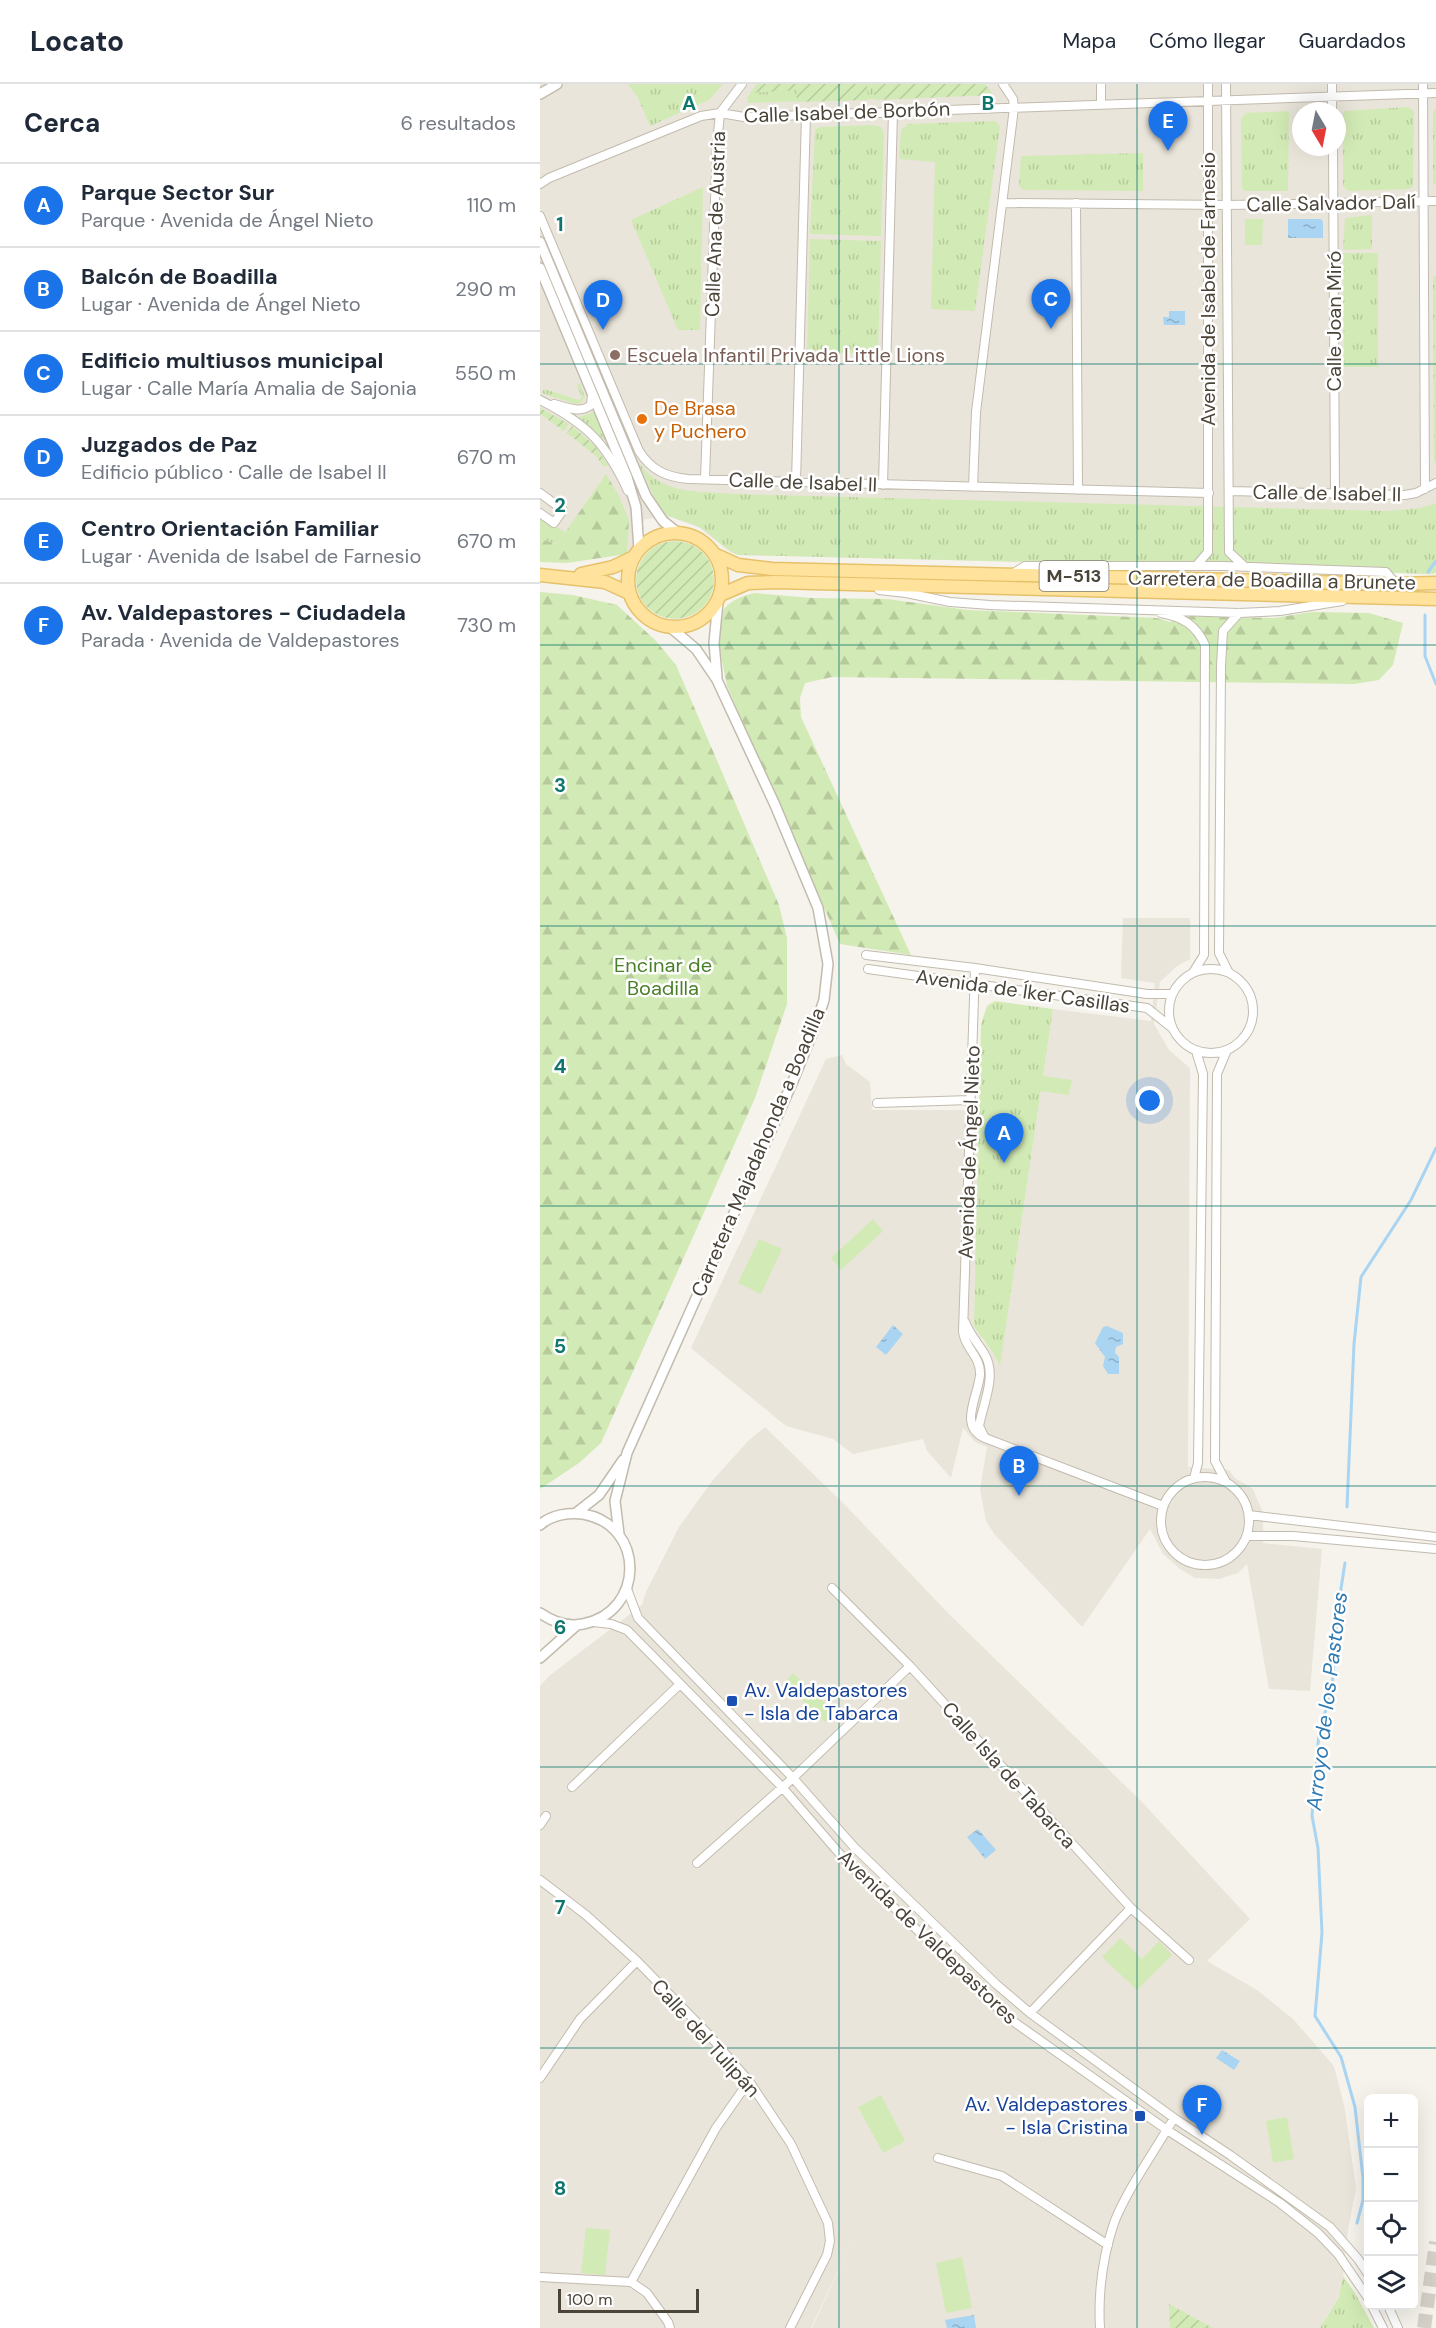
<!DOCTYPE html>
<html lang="es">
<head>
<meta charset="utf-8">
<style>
	body { margin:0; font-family:"DM Sans",sans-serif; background:#f2f2f3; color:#1f2937 }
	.controls { position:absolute; right:18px; bottom:18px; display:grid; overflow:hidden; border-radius:9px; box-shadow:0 6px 24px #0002 }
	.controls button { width:54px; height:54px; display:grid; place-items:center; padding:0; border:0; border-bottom:2px solid #e0e1e3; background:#fff; color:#1f2937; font:30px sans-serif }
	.compass { position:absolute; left:752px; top:18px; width:54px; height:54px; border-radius:50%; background:#fff; box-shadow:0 6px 24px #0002; rotate:170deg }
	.scale { position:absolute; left:18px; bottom:15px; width:141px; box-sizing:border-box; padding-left:6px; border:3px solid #4b4439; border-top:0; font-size:16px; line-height:21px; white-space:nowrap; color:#4b4439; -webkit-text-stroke:4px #fff; paint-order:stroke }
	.you { position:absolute; left:610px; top:1017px; width:21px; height:21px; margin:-15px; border:4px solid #fff; border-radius:50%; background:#1a73e8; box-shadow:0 0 0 9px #1a73e833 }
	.badge { display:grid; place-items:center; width:39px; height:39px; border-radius:50%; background:#1a73e8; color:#fff; font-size:20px; font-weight:700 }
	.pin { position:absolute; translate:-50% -50px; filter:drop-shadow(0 2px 3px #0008) }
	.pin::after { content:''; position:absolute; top:32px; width:21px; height:18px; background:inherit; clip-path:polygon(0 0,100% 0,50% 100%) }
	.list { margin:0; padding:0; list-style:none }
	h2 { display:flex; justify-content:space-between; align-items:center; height:78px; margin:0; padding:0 24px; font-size:26px }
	h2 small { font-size:20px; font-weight:400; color:#747a83 }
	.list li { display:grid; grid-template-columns:39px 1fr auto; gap:18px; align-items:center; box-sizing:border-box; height:84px; padding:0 24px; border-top:2px solid #e0e1e3 }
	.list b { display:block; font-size:22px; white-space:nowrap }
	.list p { margin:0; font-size:20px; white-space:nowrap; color:#747a83 }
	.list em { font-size:20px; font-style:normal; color:#747a83 }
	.icon { flex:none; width:33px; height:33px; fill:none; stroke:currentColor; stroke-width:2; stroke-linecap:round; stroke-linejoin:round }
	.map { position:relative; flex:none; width:896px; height:2244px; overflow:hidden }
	header { display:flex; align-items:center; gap:36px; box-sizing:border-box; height:84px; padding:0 30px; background:#fff; border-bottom:2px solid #e0e1e3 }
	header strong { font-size:28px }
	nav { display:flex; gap:33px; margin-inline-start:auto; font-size:21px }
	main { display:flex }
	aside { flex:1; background:#fff }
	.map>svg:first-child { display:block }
</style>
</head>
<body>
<header>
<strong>Locato</strong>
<nav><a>Mapa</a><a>Cómo llegar</a><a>Guardados</a></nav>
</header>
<main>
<aside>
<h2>Cerca<small>6 resultados</small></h2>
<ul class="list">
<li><span class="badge">A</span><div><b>Parque Sector Sur</b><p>Parque · Avenida de Ángel Nieto</p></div><em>110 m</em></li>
<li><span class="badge">B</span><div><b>Balcón de Boadilla</b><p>Lugar · Avenida de Ángel Nieto</p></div><em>290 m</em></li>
<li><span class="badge">C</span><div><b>Edificio multiusos municipal</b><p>Lugar · Calle María Amalia de Sajonia</p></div><em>550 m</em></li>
<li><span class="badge">D</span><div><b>Juzgados de Paz</b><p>Edificio público · Calle de Isabel II</p></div><em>670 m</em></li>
<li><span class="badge">E</span><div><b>Centro Orientación Familiar</b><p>Lugar · Avenida de Isabel de Farnesio</p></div><em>670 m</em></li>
<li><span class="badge">F</span><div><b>Av. Valdepastores - Ciudadela</b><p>Parada · Avenida de Valdepastores</p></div><em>730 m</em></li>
</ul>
</aside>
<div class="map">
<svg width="896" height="2244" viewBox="0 0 896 2244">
	<defs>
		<pattern id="grass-tufts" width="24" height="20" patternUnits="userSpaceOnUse" patternTransform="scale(1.5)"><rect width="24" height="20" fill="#d2eab5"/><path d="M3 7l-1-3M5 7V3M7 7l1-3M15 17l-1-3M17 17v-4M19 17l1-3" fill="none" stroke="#b6ca9c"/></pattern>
		<pattern id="forest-firs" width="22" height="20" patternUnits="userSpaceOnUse" patternTransform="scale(1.5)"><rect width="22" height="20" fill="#d2eab5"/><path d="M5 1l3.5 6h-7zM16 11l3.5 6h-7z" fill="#b6ca9c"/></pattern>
		<pattern id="garden-furrows" width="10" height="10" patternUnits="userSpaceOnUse" patternTransform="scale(1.5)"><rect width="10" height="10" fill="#d2eab5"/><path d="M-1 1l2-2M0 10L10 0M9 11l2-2" fill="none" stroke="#b6ca9c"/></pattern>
		<pattern id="water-ripples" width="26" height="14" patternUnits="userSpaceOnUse" patternTransform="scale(1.5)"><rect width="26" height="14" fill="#a9d4f2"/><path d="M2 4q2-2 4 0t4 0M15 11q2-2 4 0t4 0" fill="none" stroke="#8caec5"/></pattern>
	</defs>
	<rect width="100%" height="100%" fill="#f6f3ec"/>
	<path fill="#eae5da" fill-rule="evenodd" d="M0,0H896V489L889,490L705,483L198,471L190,468L160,444L131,433L105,435L99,446L94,463L87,470L17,460L0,455ZM761,27H797V63H761Z
		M583,834H650V875L637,882L620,898L614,940L629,966L650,984L648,1383L689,1386L695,1394L713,1405L723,1429V1459L782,1465L770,1607L729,1605L707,1480L698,1489L679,1495L655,1494L640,1485L623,1470L610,1445L542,1543L455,1451L446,1437L440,1405L447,1363L435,1358L423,1344L411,1394L387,1367L383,1355L313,1370L293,1355L246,1342L151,1264L286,975L302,971L306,980L330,998L332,1026H440L435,1219L442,1256L454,1268L460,1280L513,925L611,937L615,899L581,894Z
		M225,1343L308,1424L408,1529L602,1718L710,1835L667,1877L717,1906L753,1935L794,1982L805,2026L816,2104L808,2146L801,2209L780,2244H272L314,2153L271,2244H0V1602L9,1592L102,1521L106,1508L139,1443L173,1396L208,1357Z"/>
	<path fill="url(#grass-tufts)" d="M88,0H183L169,16L110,42L98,14Z
		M217,0H445L453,11L208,19L207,14Z
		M868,23L874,27L873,102L869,105L808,107L803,102V29L805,27Z
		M896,24V102L893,98V28Z
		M749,27L748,107H705L702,105L701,35L706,29Z
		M455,37L460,42L435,227L391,225L395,78L359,75L361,46L368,40Z
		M333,41L341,43L344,49L341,152L270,150L275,46L279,43Z
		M603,69V107L498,106H483L479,102L481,72Z
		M163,103L160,246H138L91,136Z
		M832,131V165L803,166L805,134Z
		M270,155L341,157L338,270L267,268Z
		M803,169H838V283H804Z
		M893,192H896V380L894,377Z
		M40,299L45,313L41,319L35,320L2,309L4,305L39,316L42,314L37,301Z
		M54,328L55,329L68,359L39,333Z
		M97,375C117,411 158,407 194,410L846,427L881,424L896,419V489L889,490L705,483L198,471C183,465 173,451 159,443C146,436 131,436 120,426Z
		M0,433L25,448L17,460L0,455Z
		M455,917L513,925L460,1282C454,1266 442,1256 434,1242L441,940L447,922Z
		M803,2192L815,2209L834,2244H780L799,2213Z"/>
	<path fill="url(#forest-firs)" d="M66,390L78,410L89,436L87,470L27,479L0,478V455L17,460Z
		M0,508L33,511L77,521L116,557L136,581L239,821L247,854V920L215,1014L61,1359L39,1379L0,1405Z
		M214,509L272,514L347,515L428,526L617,534L630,538L651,532L734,534L772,528L829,529L863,539L853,581L839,596L814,600L292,593L265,599L260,614L261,633L371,871L300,860L187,602C184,583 171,541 184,525C191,516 203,512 214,509Z"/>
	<path fill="url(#garden-furrows)" d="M217,0H327L328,16L257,18L256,6L210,9Z
		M334,0H445L453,11L335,16Z
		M0,324L29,340L24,347L0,330Z
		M32,342L55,362L68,381L64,383L56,372L27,349Z
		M96 496a39 39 0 1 1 78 0a39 39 0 1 1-78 0Z
		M629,2220L673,2244H630Z"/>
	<path fill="#d2eab5" d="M705,135H723L722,161H705Z
		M503,992L532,996L529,1011L500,1007Z
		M333,1135L343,1147L301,1186L291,1174Z
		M219,1155L242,1165L221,1210L198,1199Z
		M253,1589L295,1628L285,1638L244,1599Z
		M580,1854L602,1875L619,1857L632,1871L597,1906L562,1873Z
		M341,2011L365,2057L343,2069L318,2023Z
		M747,2033L754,2075L733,2079L726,2037Z
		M46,2144L70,2146L65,2191L41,2189Z
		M422,2173L432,2224L406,2229L396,2179Z"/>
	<path fill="url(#water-ripples)" d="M748,135H781L783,138V154H748Z
		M629,227H645V241H624L623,233H629Z
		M353,1241L363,1250L346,1271L336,1263Z
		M567,1242L583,1249V1260L576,1263L575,1269L579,1273V1290H568L563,1282L565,1273L555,1259L563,1243Z
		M438,1745L456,1766L445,1775L427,1753Z
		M682,1966L700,1977L694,1986L676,1974Z
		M434,2231L436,2244H407L405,2236Z"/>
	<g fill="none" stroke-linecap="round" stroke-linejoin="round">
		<path stroke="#a9d4f2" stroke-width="3" d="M888,488L896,477
			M885,531V572L896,600
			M807,1423L814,1260L821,1193L871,1116L896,1064
			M805,1479L797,1530L792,1606L779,1648L772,1732L778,1764L782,1849L775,1932L801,1973L815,2023L823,2094V2116L817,2139"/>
		<path stroke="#d4d0c8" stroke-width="14" stroke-dasharray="14 7" stroke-linecap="butt" d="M884,2244L896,2158"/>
		<defs>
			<path id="minor" d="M561,0V20
				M686,0L689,468L705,483
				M792,0V27
				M883,0L885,405
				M180,29L202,0
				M793,63L795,411
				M0,100L9,94L161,32L180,29L204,33L266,31L896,9
				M463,119L687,121L896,117
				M536,119L538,406
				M0,132L99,367C111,386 126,393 148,395L669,409
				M0,316C47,340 66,359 88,407
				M14,320C26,323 40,330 51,321L52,311
				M165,395L177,60L180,29
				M256,398L266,31
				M343,401L353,28
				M433,403L436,328L474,24L473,15L463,0
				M689,407L865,411L876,409L896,399
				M0,409L23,426L14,439L0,429
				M656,482L668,468V0
				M472,490L485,482H683L846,488L856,500
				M339,506L366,509L410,518L450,521L699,529L740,527L802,517
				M621,529C643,533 656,541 665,561L664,871L654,887
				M326,871L435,884L607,910H631
				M435,884L423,1248C425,1265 441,1272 440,1291C438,1313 418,1342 445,1354L623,1422
				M629 927a42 42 0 1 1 84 0a42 42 0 1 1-84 0Z
				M328,885L607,924L631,943
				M688,887L679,869L681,582L683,547L699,529
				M337,1019L430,1016
				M425,1238C430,1251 438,1259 445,1271C457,1292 443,1320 439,1342L445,1354
				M621 1437a44 44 0 1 1 88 0a44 44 0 1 1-88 0Z
				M654,1394L658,1379L663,990L656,967
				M686,1398L675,1377L677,990L687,966
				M709,1431L896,1453
				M707,1452H753L896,1465
				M292,1504L370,1582L591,1824L649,1876
				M87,1505L98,1534L253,1694L314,1763L456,1900L490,1929L634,2034L690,2071L790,2143L818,2175L828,2190
				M53,1538L71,1540L87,1546L242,1703L305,1776L467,1933L627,2046L740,2119L778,2149L798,2170L828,2214
				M32,1703L139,1601
				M0,1741L6,1732
				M157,1779L253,1694L370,1582
				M0,1796L46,1831L97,1877L169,1951L209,1997L251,2060L288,2139L290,2157L287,2171L250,2244
				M490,1929L591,1824
				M0,1994L40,1935L97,1877
				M398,2074L462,2092L568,2161
				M0,2193L91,2198L107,2209L128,2238L130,2244
				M91,2198L176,2044L209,1997
				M832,2222L843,2244
				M848,2222L858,2244
				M560,2244C558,2209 563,2172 574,2139C586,2107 616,2065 634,2034"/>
			<path id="tertiary" d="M0,10L17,0
				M0,158L106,412L123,437L138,449
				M0,184L87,393L96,423L99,465
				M177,593L174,559L178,517
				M36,1429L59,1411L83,1376
				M0,1441C11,1431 29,1428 43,1430C106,1441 105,1528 43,1540C28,1543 13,1538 0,1529
				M79,1450L75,1417L87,1369L253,997L276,940L284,916L288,880L278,824L235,721L177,596L156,565L130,543
				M0,1574L37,1541"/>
			<path id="primary" d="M88 496a47 47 0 1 1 94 0a47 47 0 1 1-94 0Z
				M174,470L198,481L232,485L856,500L896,499
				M41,490L73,483L94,473
				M0,491L65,498L89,509
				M180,511L208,499L235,498L896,515"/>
		</defs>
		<use href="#minor" stroke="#c2bbae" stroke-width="10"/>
		<use href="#tertiary" stroke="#c2bbae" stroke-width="12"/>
		<use href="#primary" stroke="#e6c16a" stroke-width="15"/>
		<use href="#minor" stroke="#fff" stroke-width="8"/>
		<use href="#tertiary" stroke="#fff" stroke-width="9"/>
		<use href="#primary" stroke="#ffe39c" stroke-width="12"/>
	</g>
	<path fill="none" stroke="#0f766e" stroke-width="1.5" stroke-opacity="0.55" d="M299,0V2244M597,0V2244M0,280H896M0,561H896M0,842H896M0,1122H896M0,1402H896M0,1683H896M0,1964H896"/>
	<circle fill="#8d6e63" stroke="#fff" stroke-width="2" cx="75" cy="271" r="6"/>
	<circle fill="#e8710a" stroke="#fff" stroke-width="2" cx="102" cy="335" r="6"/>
	<g fill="#1a4fb4" stroke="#fff" stroke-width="2">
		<rect x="186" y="1611" width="12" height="12" rx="3"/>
		<rect x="594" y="2026" width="12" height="12" rx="3"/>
	</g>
	<g text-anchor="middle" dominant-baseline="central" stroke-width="5" stroke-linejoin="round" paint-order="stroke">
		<rect fill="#fff" stroke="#817c74" stroke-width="1.5" x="499.5" y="477" width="69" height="30" rx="4.5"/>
		<g font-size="18" font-weight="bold" fill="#4b4439">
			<text x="534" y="492">M-513</text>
		</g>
		<g font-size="20" fill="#4b4439" stroke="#fff">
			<text transform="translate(307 28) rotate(-2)">Calle Isabel de Borbón</text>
			<text transform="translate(791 119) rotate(-1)">Calle Salvador Dalí</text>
			<text transform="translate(175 140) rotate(-88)">Calle Ana de Austria</text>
			<text transform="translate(668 205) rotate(-90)">Avenida de Isabel de Farnesio</text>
			<text transform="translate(794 237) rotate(-90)">Calle Joan Miró</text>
			<text transform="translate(263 398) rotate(2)">Calle de Isabel II</text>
			<text transform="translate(787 409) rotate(1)">Calle de Isabel II</text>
			<text transform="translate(732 496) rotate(1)">Carretera de Boadilla a Brunete</text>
			<text transform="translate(483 907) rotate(8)">Avenida de Íker Casillas</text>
			<text transform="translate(218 1068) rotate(-67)">Carretera Majadahonda a Boadilla</text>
			<text transform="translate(429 1068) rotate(-88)">Avenida de Ángel Nieto</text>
			<text transform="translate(469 1691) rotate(48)">Calle Isla de Tabarca</text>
			<text transform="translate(388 1853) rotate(44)">Avenida de Valdepastores</text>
			<text transform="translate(166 1954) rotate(48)">Calle del Tulipán</text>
		</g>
		<g font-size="20" fill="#785e54" stroke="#fff" text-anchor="start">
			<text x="87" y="271">Escuela Infantil Privada Little Lions</text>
		</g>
		<g font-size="20" fill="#c56008" stroke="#fff" text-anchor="start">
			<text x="114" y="324">De Brasa<tspan x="114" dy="23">y Puchero</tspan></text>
		</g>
		<g font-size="20" fill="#4a7f2a" stroke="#fff">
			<text x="123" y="881">Encinar de<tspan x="123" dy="23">Boadilla</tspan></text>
		</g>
		<g font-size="20" fill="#164399" stroke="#fff" text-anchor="start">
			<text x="204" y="1606">Av. Valdepastores<tspan x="204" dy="23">- Isla de Tabarca</tspan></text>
			<text x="588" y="2020" text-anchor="end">Av. Valdepastores<tspan x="588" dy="23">- Isla Cristina</tspan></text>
		</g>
		<g font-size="21" font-style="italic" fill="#2e7ab2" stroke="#fff">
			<text transform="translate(787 1617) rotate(-83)">Arroyo de los Pastores</text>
		</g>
	</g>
	<g font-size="20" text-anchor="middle" font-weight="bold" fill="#0f766e" stroke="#fff" stroke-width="5" stroke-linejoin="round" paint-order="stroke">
		<text x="149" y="26">A</text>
		<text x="448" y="26">B</text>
		<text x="20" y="147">1</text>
		<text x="20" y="428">2</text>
		<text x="20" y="708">3</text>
		<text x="20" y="989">4</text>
		<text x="20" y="1269">5</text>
		<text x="20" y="1550">6</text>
		<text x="20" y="1830">7</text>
		<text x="20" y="2111">8</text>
	</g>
</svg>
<div class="controls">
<button>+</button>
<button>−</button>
<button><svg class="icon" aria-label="locate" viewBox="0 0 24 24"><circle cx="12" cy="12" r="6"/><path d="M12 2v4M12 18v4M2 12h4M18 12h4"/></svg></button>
<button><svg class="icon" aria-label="layers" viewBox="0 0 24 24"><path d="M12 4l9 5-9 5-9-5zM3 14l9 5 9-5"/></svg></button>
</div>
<svg class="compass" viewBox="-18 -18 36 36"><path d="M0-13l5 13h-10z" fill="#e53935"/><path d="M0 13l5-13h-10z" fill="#747a83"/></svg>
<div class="scale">100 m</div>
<div class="you"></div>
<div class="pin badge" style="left:464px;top:1079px">A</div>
<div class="pin badge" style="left:479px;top:1412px">B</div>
<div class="pin badge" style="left:511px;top:245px">C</div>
<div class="pin badge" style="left:63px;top:246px">D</div>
<div class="pin badge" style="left:628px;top:67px">E</div>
<div class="pin badge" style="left:662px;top:2051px">F</div>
</div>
</main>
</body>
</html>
